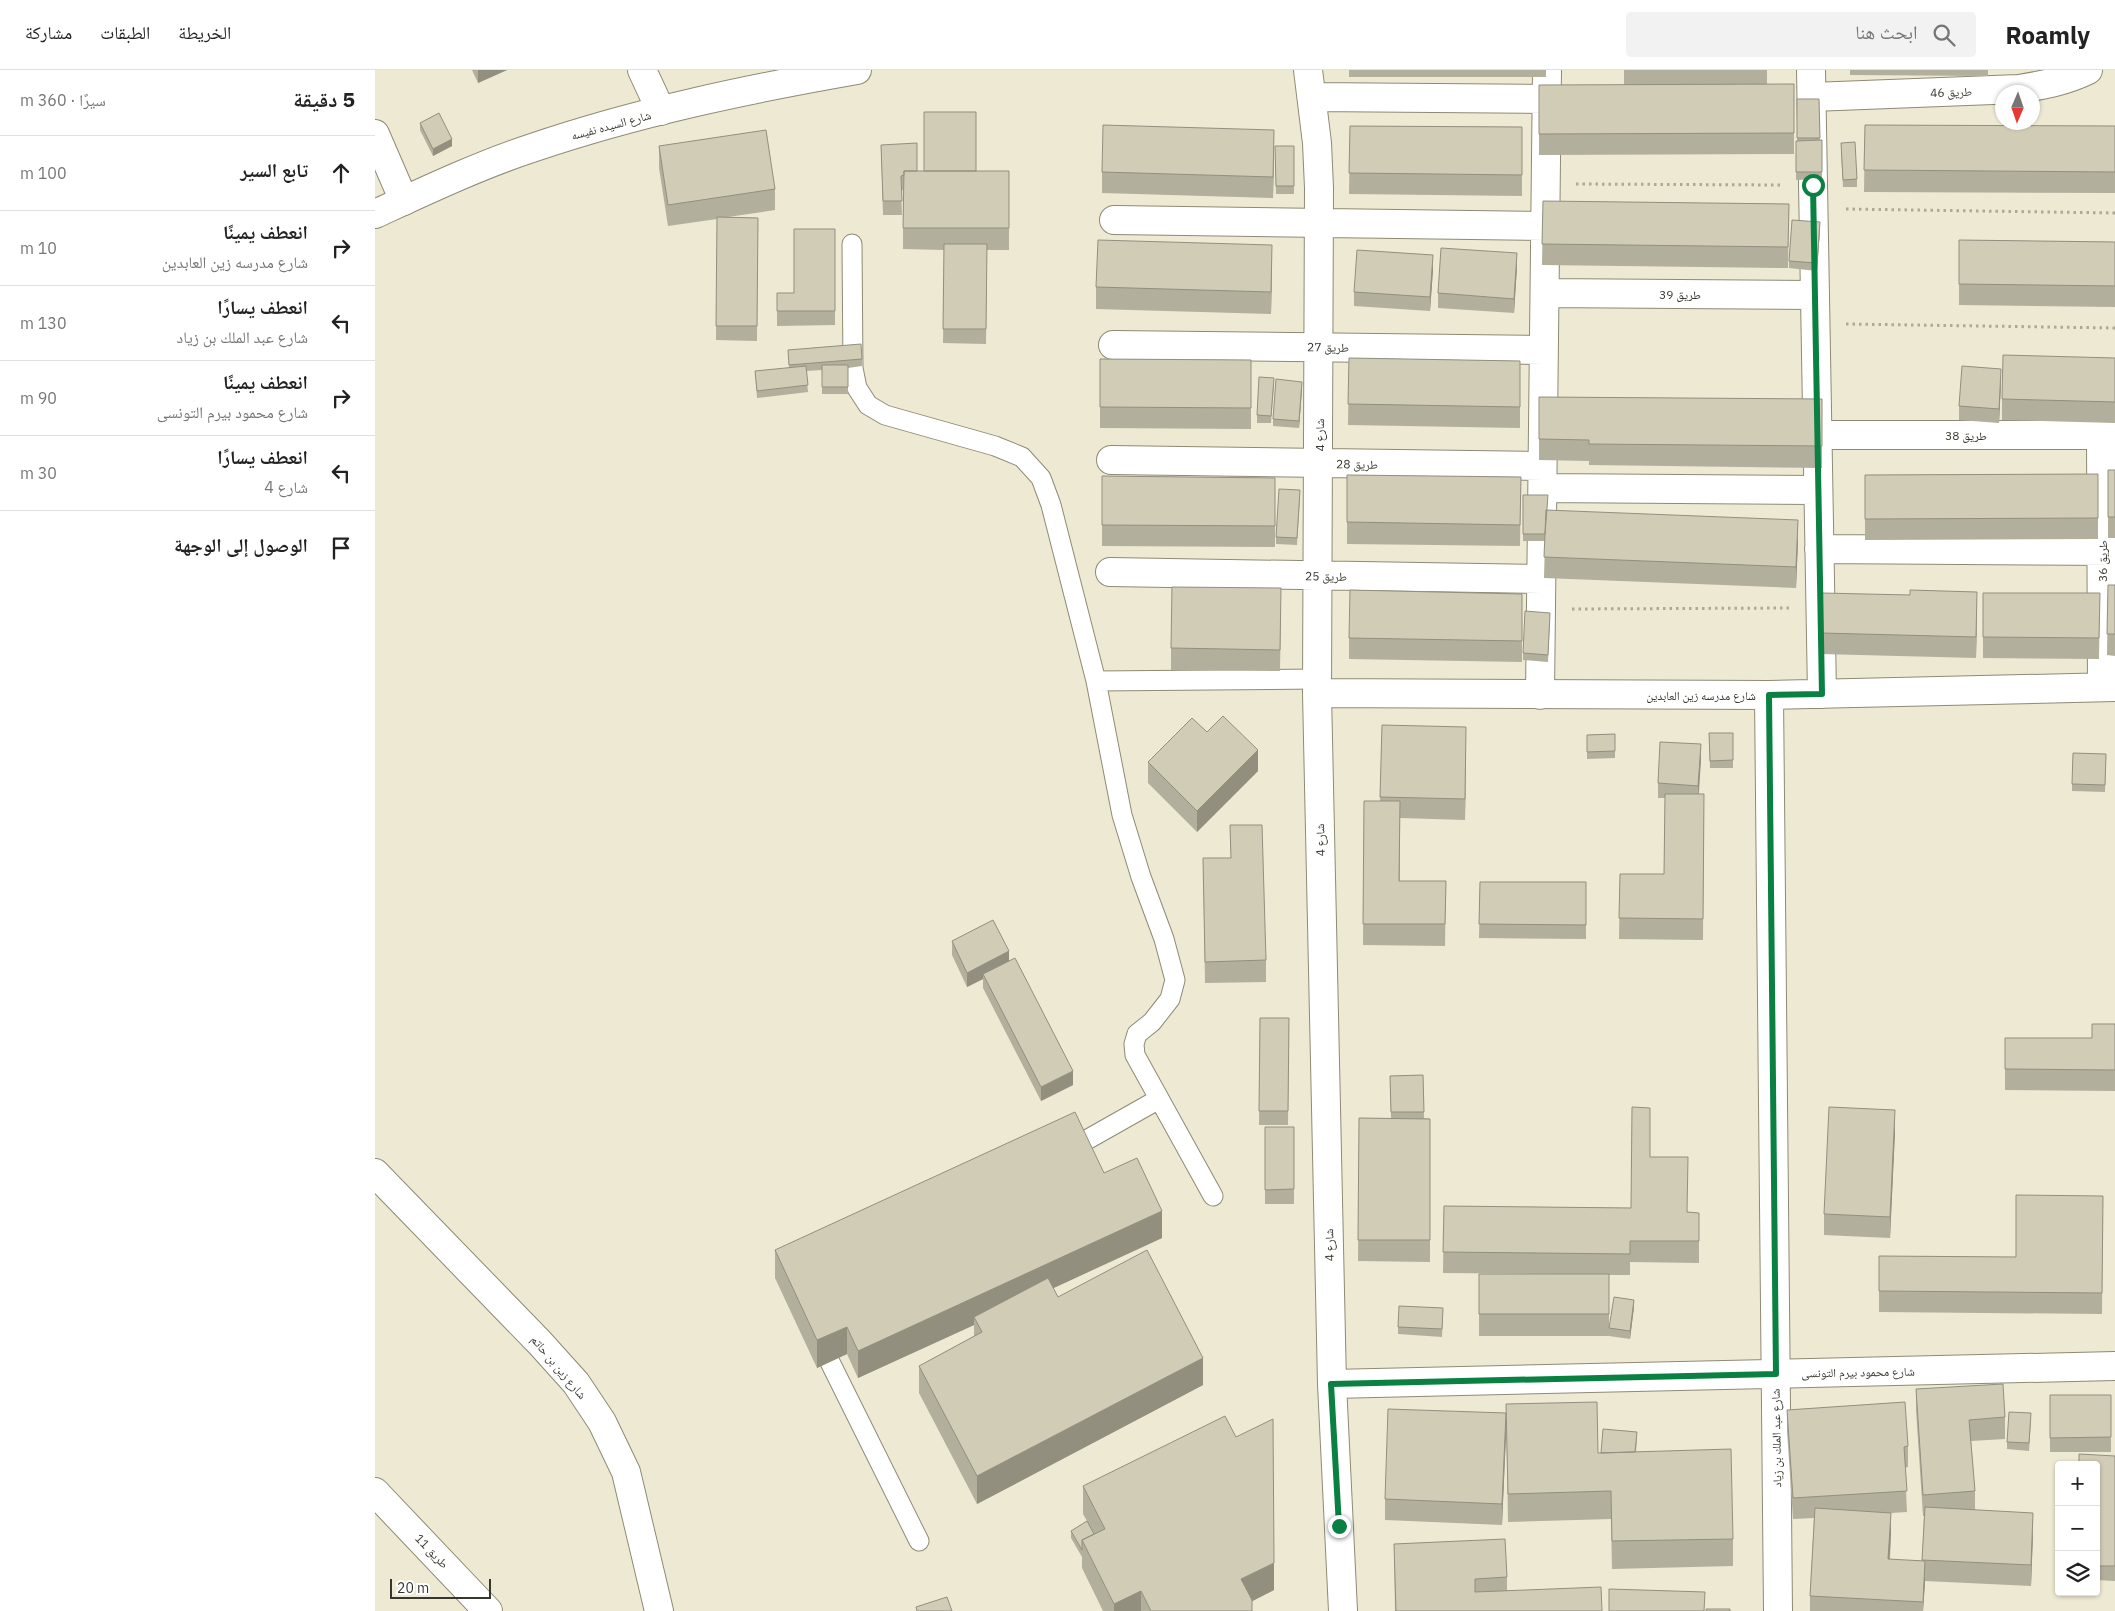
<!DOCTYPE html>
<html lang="ar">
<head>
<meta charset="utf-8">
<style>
	body { margin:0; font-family:"IBM Plex Sans","Noto Naskh Arabic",sans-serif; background:#f2f2f2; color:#222; direction:rtl }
	.controls { position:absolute; right:15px; bottom:15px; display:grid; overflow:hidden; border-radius:5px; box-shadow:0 1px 4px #0004 }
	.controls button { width:45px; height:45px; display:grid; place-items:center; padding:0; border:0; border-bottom:1px solid #e0e0e0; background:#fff; color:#222; font:25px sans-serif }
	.compass { position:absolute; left:1620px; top:15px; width:45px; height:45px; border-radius:50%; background:#fff; box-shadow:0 1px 4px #0004; rotate:182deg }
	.scale { position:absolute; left:15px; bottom:12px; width:101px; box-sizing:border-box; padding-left:5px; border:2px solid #37362d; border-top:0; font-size:14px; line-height:18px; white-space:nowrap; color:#37362d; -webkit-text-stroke:4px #fff; paint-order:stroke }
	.stop { position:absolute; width:15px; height:15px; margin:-11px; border:4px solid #0b8043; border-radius:50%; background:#fff }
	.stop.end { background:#0b8043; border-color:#fff; box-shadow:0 1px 5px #0008 }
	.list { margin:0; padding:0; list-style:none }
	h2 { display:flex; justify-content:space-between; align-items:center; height:65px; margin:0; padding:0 20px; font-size:21px }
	h2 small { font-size:16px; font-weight:400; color:#767676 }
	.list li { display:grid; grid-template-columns:32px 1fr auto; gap:15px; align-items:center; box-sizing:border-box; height:75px; padding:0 20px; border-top:1px solid #e0e0e0 }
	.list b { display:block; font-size:19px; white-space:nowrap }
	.list p { margin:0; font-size:16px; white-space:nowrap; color:#767676 }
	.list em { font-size:16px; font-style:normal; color:#767676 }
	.icon { flex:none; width:28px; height:28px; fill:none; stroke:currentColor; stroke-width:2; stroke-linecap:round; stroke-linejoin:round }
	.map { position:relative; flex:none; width:1740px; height:1541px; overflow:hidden; direction:ltr }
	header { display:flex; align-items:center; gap:30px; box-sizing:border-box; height:70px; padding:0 25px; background:#fff; border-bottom:1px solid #e0e0e0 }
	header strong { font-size:24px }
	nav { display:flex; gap:28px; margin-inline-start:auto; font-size:18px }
	.search { width:350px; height:45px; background:#f2f2f2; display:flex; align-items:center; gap:12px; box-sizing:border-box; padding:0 18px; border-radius:5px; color:#767676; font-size:19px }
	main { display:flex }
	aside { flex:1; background:#fff }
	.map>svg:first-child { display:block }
</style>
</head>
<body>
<header>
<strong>Roamly</strong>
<div class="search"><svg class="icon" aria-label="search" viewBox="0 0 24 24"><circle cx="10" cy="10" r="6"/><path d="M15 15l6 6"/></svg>ابحث هنا</div>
<nav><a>الخريطة</a><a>الطبقات</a><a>مشاركة</a></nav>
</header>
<main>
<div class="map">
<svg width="1740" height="1541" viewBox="0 0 1740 1541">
	<rect width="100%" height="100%" fill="#eee9d3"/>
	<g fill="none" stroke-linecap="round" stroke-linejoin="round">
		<defs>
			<path id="service" d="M477,174L478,298L482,318L493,335L510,345L620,376L647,387L666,408L676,435L721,611L747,745L766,807L789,869L800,910L795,929L777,952L762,964L759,974L760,985L838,1126
				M721,611L942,609
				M692,1081L784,1029
				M444,1270L544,1471"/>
			<path id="minor" d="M267,0L286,41
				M933,0L942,73L944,118L942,623L957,1314L968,1541
				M1436,0L1447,624
				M937,27L1171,29
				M1437,27L1644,19C1668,15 1691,11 1713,0
				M0,64L29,131
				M739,150L1170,156
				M1170,223L1440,225
				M738,275L1168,280
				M1442,365H1740
				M1726,365L1727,617
				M736,390L1167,396
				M1168,418L1443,420
				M1444,479L1740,481
				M735,502L1166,509
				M942,623L1394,625L1740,617
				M1165,625L1172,0
				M1394,625L1403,1541
				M0,1103L165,1273L201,1313L227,1352L251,1402L284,1541
				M957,1314L1740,1296
				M0,1422L113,1541"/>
			<path id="tertiary" d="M0,144C50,121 105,95 157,78C263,42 373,19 482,0"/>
		</defs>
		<use href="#service" stroke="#8e8a76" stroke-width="21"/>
		<use href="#minor" stroke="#8e8a76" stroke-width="30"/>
		<use href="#tertiary" stroke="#8e8a76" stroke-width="30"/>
		<path stroke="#aca997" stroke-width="3" stroke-dasharray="2.5 4" stroke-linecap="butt" d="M1201,114L1407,115
			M1471,139L1740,143
			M1471,254L1740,258
			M1197,539L1416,538"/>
		<use href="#service" stroke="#fff" stroke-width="19"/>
		<use href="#minor" stroke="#fff" stroke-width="28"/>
		<use href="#tertiary" stroke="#fff" stroke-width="28"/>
	</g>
	<path fill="#b3af9d" d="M97,0H132L103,13Z
		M974,0H1171V7H974Z
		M1249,0H1392V14H1419V84L1164,85V15H1249Z
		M1475,0H1613V6L1475,5Z
		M1422,29H1444L1445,70H1447V109L1421,110V71H1422Z
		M45,53L77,76L58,86L45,60Z
		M1490,55L1740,56V123L1489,122Z
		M975,56L1147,57V126L974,124Z
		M506,75L542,101H634V180H612L611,274L568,273L569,180L528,179V120H526L527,145H508Z
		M284,76L400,119V140L353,147L383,148L382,271L341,270L342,149L293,156L284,98Z
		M900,76H919V124H901Z
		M1466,80L1482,109V117H1468Z
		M899,81L898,128L727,123V102Z
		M1168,131L1414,134L1413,198L1167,195Z
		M460,159V255L402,256V223H419Z
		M1445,159L1442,201L1414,198V191Z
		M1584,170L1740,172V237L1584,235Z
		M897,196L896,244L721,239V217Z
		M1142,197L1139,243L1063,238V223Z
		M1058,200L1055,241L979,236V222Z
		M413,280L487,289V296L473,298V324H447V300L431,301L433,322L382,328L380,301L414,298Z
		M974,288L1145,291V358L973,355Z
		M1740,288V353L1627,350V329Z
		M725,289L876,290V359L725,358Z
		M1626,313L1624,353L1584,350V336Z
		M899,315L896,353H882V345Z
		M927,319L924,358L898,356V349Z
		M1164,327L1447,329V398L1214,395V391L1164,390Z
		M1733,400H1740V468H1733Z
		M1723,404V469L1490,470V405Z
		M972,405L1146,407L1145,476L972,474Z
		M727,406L900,408V477L727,476Z
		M1148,425L1173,440L1423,471L1421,518L1169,508L1170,471H1148Z
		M925,427L922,475L901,474V467Z
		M1733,515H1740V586L1732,585Z
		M1608,523H1725L1724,589L1608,588Z
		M1147,524V592L974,589V568Z
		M1535,525L1602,543L1601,588L1446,584V563Z
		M906,540L905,601L796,600V578Z
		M1175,550L1173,592L1148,590V583Z
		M1007,655L1091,678L1090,750L1025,748V811H1071L1070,876L988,875L989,731H1005Z
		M1334,663H1358V698H1335Z
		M1240,664V688L1212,689V665Z
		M1731,684L1730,722L1697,721V714Z
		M1326,689L1324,724H1329L1328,870L1244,869L1245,804H1289L1290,728H1283V713Z
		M773,692L883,701L822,762L773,713Z
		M855,755L891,890V912L830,913L828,788H856Z
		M1105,812H1211V869L1104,868Z
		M577,871L634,891L698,1015L666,1031L608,918V909L592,917L577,885Z
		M885,948H914L913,1055H884Z
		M1740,954V1021L1630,1020V968H1717Z
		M1048,1005L1049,1048L1055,1049V1192L983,1191L984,1048H1016L1015,1006Z
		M890,1057H919V1134H890Z
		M1520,1062L1515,1168L1449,1165V1144Z
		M1275,1087L1313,1142L1324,1143V1193L1255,1192V1205H1234V1258L1259,1237L1255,1269L1234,1266H1104V1204H1188L1068,1203L1069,1136L1256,1138Z
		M729,1103L787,1168L678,1218L683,1227L828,1315L602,1434L544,1323V1296L599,1266V1255L483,1308L472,1284L442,1298L400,1208V1180Z
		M1728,1126L1727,1244L1504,1242V1186L1641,1187Z
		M1068,1245L1067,1267L1023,1264V1257Z
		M1541,1319L1630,1347V1369L1596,1371L1600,1421V1440L1658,1464L1656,1516L1550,1511L1548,1541H1435V1526L1439,1448L1418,1449L1412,1361V1340L1533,1376V1397L1530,1398L1532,1442L1516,1443V1464L1515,1490L1547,1491L1549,1446H1548L1541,1340Z
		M1675,1325H1736V1382H1675Z
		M1131,1334L1223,1383H1226L1262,1369L1261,1382L1358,1469V1496L1237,1499L1236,1449L1133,1452Z
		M1656,1350L1654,1381L1632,1379V1372Z
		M1131,1365L1127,1455L1010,1450V1429Z
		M1740,1386V1511L1721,1510V1395Z
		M708,1416L899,1520L877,1531V1541H728L707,1498V1487L696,1468V1461L712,1451L708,1444Z
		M1019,1474L1132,1507V1520L1227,1541H1020Z"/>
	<path fill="#928f7f" d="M103,0H132L103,13Z
		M899,60V81L898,128V107Z
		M77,69V76L58,86V79Z
		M1445,152V159L1442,201V193Z
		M897,175V196L896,244V222Z
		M1142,183V197L1139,243V229Z
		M1058,185V200L1055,241V227Z
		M1626,299V313L1624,353V339Z
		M927,312V319L924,358V351Z
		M1423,450V471L1421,518V497Z
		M1602,522V543L1601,588V567Z
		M1091,657V678L1090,750V729Z
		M1326,674V689L1323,730V716Z
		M883,680V701L822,762V741Z
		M634,881V896L608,904V909L592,917V903Z
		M698,1001V1015L666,1031V1017Z
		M1520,1040V1062L1515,1168V1147Z
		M787,1141V1168L603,1253L599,1247V1255L483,1308V1281Z
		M1259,1230V1237L1255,1269V1261Z
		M472,1257V1284L442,1298V1270Z
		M828,1288V1315L602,1434V1406Z
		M1131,1343V1365L1127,1455V1434Z
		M1516,1443V1464L1513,1511V1489Z
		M1658,1443V1464L1656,1516V1495Z
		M1550,1491V1513L1548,1541V1532Z
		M899,1493V1520L866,1537V1509Z
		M766,1521V1541H739V1534Z"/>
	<path fill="#d0ccb6" stroke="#928f7f" d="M1419,14V63L1164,64V15Z
		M1422,29H1444L1445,68H1422Z
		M549,42H601V101H549Z
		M64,43L77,69L58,79L45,53Z
		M728,55L899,60L898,107L727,102Z
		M1490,55L1740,56V102L1489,100Z
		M975,56L1147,57V105L974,103Z
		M391,60L400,119L293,135L284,76Z
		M1447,70V102H1421V71Z
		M1480,72L1482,109L1468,110L1466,73Z
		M542,73V101H529V105L526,106L527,131H508L506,75Z
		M900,76H919V116H901Z
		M529,101H634V158H528Z
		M1168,131L1414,134L1413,177L1167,174Z
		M342,147L383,148L382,256H341Z
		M1417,150L1445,152L1442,193L1414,191Z
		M419,159H460V241H402V223H419Z
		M723,170L897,175L896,222L721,217Z
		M1584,170L1740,172V216L1584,214Z
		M569,174H612L611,259H568Z
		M1066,178L1142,183L1139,229L1063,223Z
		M982,180L1058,185L1055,227L979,222Z
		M486,274L487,289L414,295L413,280Z
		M1628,285L1740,288V332L1627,329Z
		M974,288L1145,291V337L973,334Z
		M725,289L876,290V338L725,337Z
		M447,295H473V317H447Z
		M431,296L433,315L382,321L380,301Z
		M1587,296L1626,299L1624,339L1584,336Z
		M884,307L899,308L896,346L882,345Z
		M901,309L927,312L924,351L898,349Z
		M1164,327L1447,329V376L1214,374V370L1164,369Z
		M1733,400H1740V447H1733Z
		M1723,404V448L1490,449V405Z
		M972,405L1146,407L1145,455L972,452Z
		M727,406L900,408V456L727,455Z
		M904,419L925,420L922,468L901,467Z
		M1148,425H1173L1170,464H1148Z
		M1171,440L1423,450L1421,497L1169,487Z
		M1733,515H1740V564H1732Z
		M797,517L906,518L905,580L796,578Z
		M975,520L1147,524V571L974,568Z
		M1535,520L1602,522L1601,567L1446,563L1447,523L1535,525Z
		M1608,523H1725L1724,568L1608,567Z
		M1150,541L1175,543L1173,585L1148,583Z
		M848,646L883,680L822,741L773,692L817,648L832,662Z
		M1007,655L1091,657L1090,729L1005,727Z
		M1334,663H1358V690L1335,691Z
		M1240,664V681L1212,682V665Z
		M1285,672L1326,674L1323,716L1283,713Z
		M1698,683L1731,684L1730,715L1697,714Z
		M1290,724H1329L1328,849L1244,848L1245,804H1289Z
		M989,731H1025L1024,811H1071L1070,854H988Z
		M855,755H887L891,890L830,892L828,788H856Z
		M1105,812H1211V855L1104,854Z
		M618,850L634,881L592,903L577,871Z
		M640,888L698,1001L666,1017L608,904Z
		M885,948H914L913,1041H884Z
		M1717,954H1740V1000L1630,999V968H1717Z
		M1048,1005L1049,1042H1016L1015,1006Z
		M1257,1037L1275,1038V1087H1313L1312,1142L1324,1143V1171H1255V1184L1068,1182L1069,1136L1256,1138Z
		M1454,1037L1520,1040L1515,1147L1449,1144Z
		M700,1042L729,1103L762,1088L787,1141L483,1281L472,1257L442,1270L400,1180Z
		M984,1048L1055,1049V1170H983Z
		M890,1057H919V1119L890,1120Z
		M1641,1125L1728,1126L1727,1223L1504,1221V1186L1641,1187Z
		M772,1180L828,1288L602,1406L544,1296L607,1262L599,1247L673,1208L683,1227Z
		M1104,1204H1234V1244H1104Z
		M1239,1227L1259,1230L1255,1261L1234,1258Z
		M1024,1236L1068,1238L1067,1259L1023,1257Z
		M1628,1314L1630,1347L1594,1350L1600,1421L1548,1425L1541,1319Z
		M1675,1325H1736V1367L1675,1368Z
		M1222,1332L1223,1383L1356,1379L1358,1469L1237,1471L1236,1421L1133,1424L1131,1334Z
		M1530,1332L1533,1376L1529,1377L1532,1421L1418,1428L1412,1340Z
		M1013,1339L1131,1343L1127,1434L1010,1429Z
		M1634,1342L1656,1343L1654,1373L1632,1372Z
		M850,1346L861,1367L898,1349L899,1493L866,1509L877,1530V1541H776L766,1521L739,1534L707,1470L730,1459L708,1416Z
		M1228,1359L1262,1362L1260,1382L1226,1383Z
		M1704,1384L1740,1386V1496H1721V1395H1704Z
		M1550,1437L1658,1443L1656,1495L1547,1490Z
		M1440,1438L1516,1443L1513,1489L1550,1491L1548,1532L1435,1526Z
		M712,1451L719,1464L707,1470V1480L696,1461Z
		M1130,1469L1132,1507L1100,1509V1522L1226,1517L1227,1541H1021L1019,1474Z
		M1234,1519L1330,1522L1329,1541H1234Z
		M572,1527L577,1541H542L541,1537Z
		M1331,1539H1355V1541H1331Z"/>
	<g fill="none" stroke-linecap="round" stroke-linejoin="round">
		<path stroke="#0b8043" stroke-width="6" d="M964,1456L956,1314L1401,1304L1394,625L1447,624L1438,115"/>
	</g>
	<g text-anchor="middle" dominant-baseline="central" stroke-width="4" stroke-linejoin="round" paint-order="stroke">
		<g font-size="12" fill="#37362d" stroke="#fff">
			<text transform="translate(1576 22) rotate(-2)">طريق 46</text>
			<text transform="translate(236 55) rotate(-15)">شارع السيده نفيسه</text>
			<text x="1305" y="224">طريق 39</text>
			<text transform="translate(953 277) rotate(1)">طريق 27</text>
			<text transform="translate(944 365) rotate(-90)">شارع 4</text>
			<text x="1591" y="365">طريق 38</text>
			<text transform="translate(982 394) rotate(1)">طريق 28</text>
			<text transform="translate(1727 491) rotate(-90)">طريق 36</text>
			<text transform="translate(951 506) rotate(1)">طريق 25</text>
			<text x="1326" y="625">شارع مدرسه زين العابدين</text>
			<text transform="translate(945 770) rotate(-91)">شارع 4</text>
			<text transform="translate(954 1175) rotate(-91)">شارع 4</text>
			<text transform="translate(184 1297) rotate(50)">شارع زين بن حاتم</text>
			<text transform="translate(1483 1302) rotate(-1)">شارع محمود بيرم التونسى</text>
			<text transform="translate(1401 1368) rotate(-91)">شارع عبد الملك بن زياد</text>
			<text transform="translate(57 1481) rotate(46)">طريق 11</text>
		</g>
	</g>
</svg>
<div class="controls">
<button>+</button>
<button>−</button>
<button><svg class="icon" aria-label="layers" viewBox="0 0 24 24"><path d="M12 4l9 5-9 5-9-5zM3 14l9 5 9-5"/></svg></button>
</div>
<svg class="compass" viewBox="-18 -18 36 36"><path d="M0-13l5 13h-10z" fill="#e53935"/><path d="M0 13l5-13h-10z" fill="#767676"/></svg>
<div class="scale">20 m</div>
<div class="stop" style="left:1438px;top:115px"></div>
<div class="stop end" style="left:964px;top:1456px"></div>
</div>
<aside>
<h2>5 دقيقة<small>سيرًا · 360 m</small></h2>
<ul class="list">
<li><svg class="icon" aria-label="ahead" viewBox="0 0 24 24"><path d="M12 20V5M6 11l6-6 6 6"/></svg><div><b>تابع السير</b></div><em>100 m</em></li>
<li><svg class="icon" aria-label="right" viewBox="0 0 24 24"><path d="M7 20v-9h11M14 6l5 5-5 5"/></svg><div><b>انعطف يمينًا</b><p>شارع مدرسه زين العابدين</p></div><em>10 m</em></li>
<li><svg class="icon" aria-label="left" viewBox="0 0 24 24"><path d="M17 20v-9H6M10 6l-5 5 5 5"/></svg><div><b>انعطف يسارًا</b><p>شارع عبد الملك بن زياد</p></div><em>130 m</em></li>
<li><svg class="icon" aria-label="right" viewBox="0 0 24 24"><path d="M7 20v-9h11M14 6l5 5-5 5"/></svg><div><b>انعطف يمينًا</b><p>شارع محمود بيرم التونسى</p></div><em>90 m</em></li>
<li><svg class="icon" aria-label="left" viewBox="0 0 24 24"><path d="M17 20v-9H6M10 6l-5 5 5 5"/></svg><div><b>انعطف يسارًا</b><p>شارع 4</p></div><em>30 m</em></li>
<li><svg class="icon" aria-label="arrive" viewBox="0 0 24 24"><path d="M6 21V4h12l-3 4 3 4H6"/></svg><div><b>الوصول إلى الوجهة</b></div></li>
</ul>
</aside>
</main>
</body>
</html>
